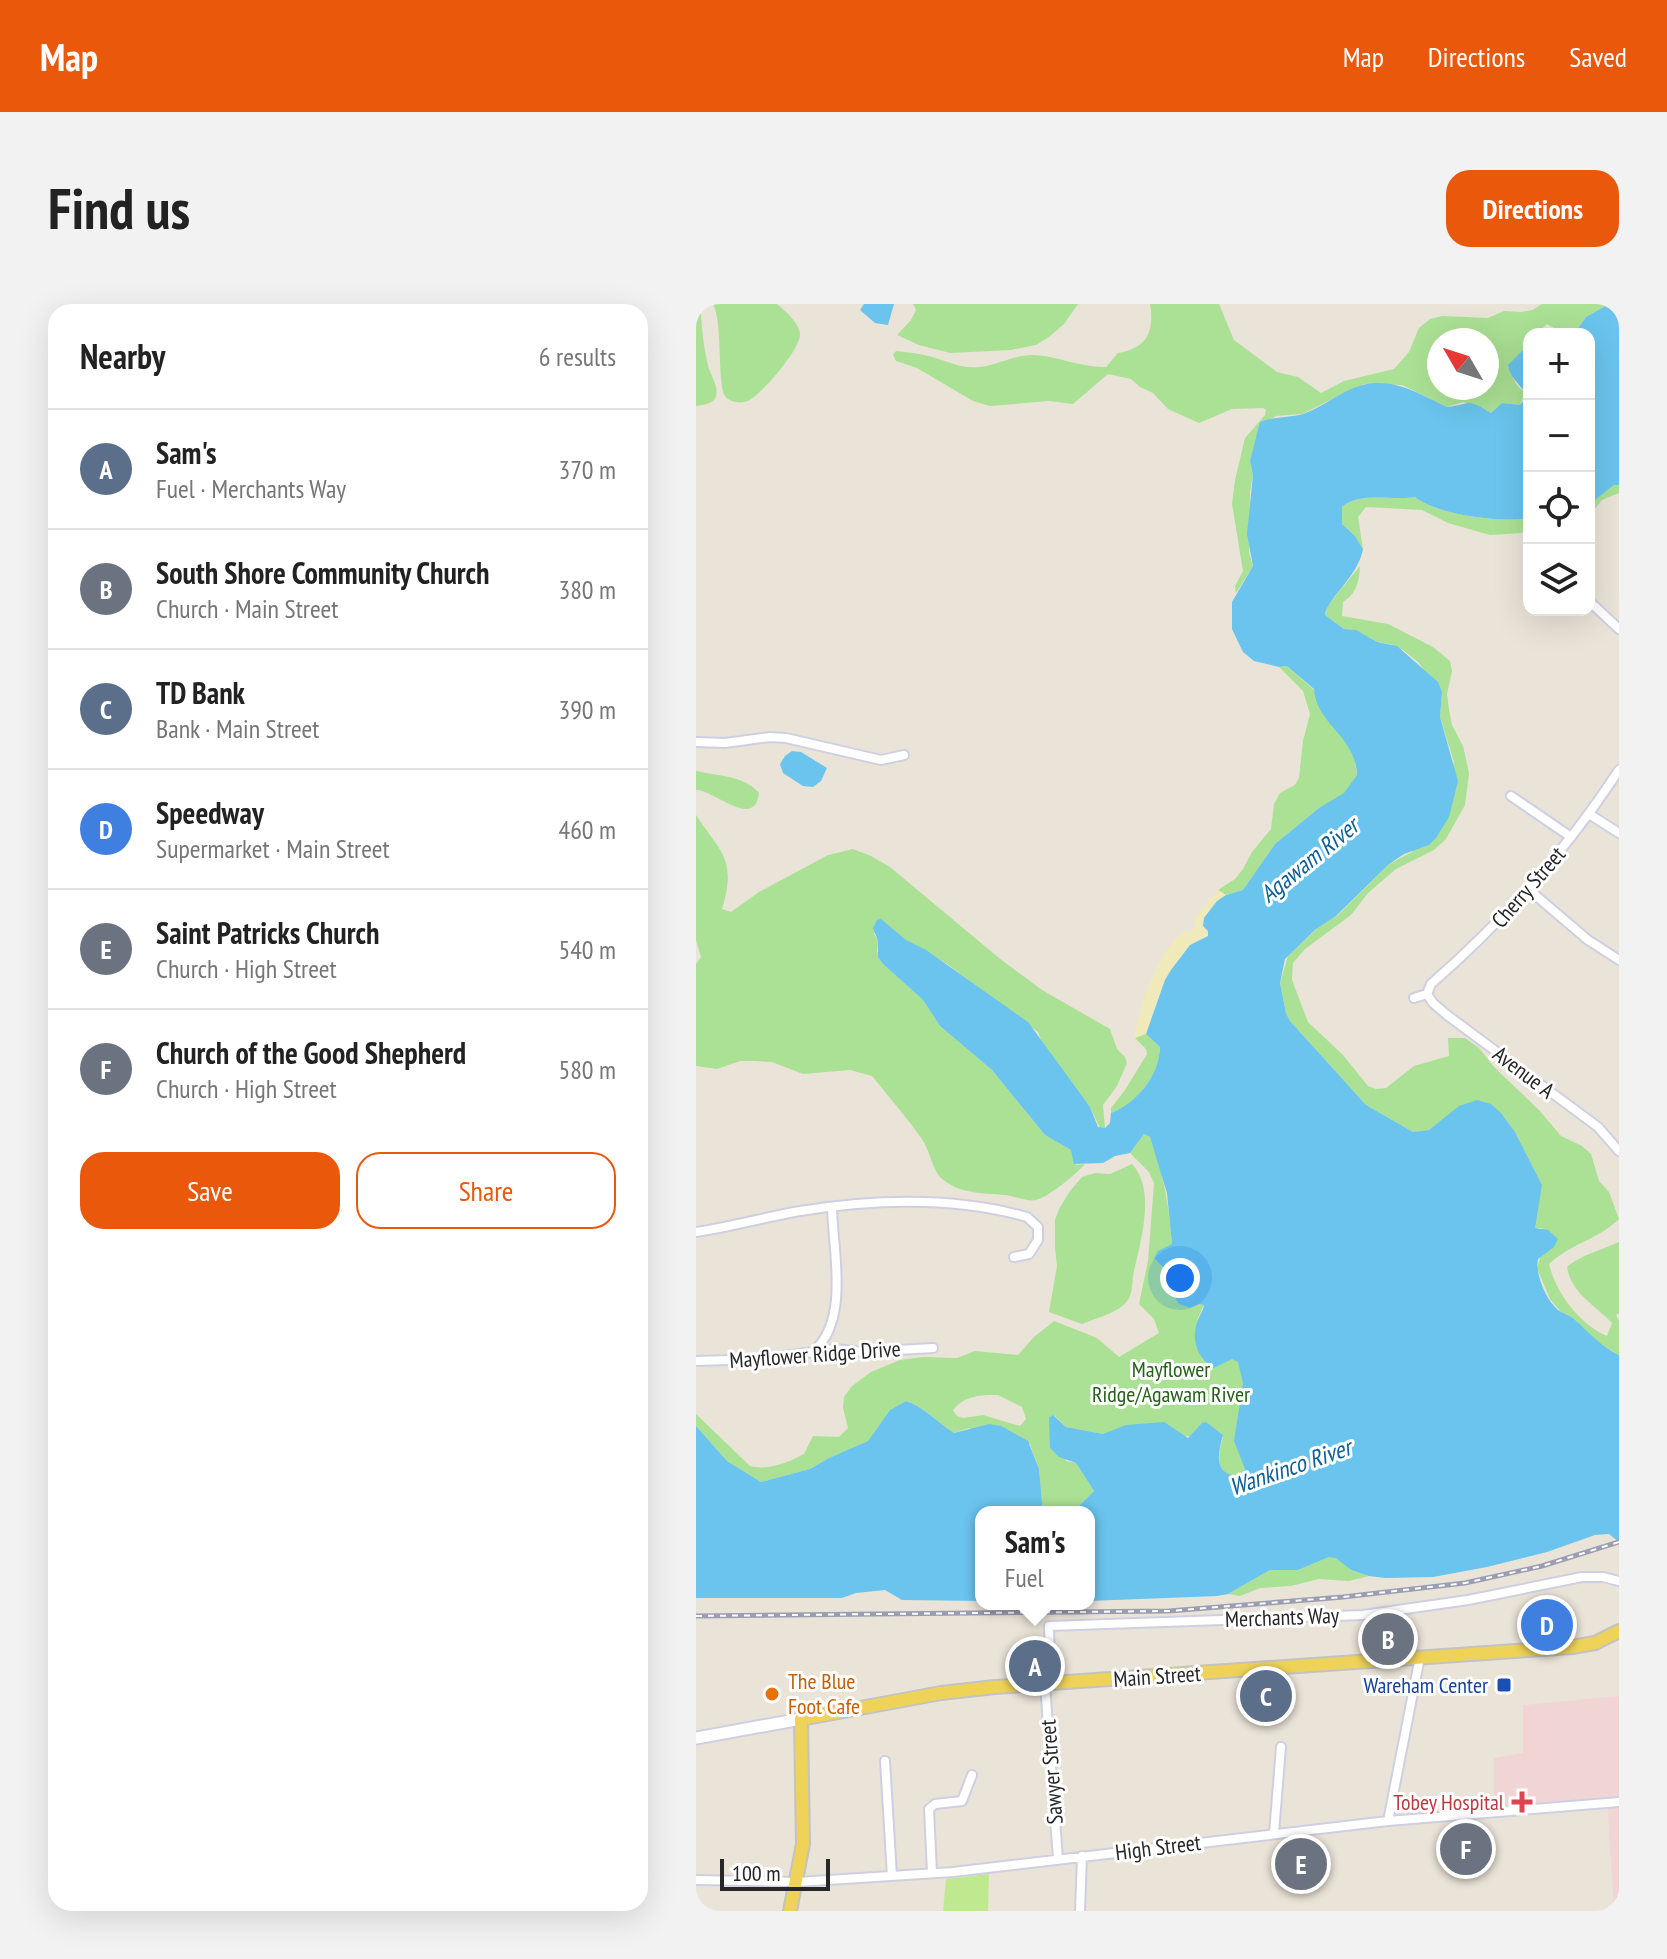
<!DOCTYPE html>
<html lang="en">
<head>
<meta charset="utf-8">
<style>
	body { margin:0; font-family:"PT Sans Narrow",sans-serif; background:#f2f2f2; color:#222 }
	.controls { position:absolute; right:24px; top:24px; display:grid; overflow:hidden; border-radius:16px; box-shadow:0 8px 32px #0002 }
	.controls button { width:72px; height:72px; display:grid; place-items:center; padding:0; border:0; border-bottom:2px solid #e0e0e0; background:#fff; color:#222; font:40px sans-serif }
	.compass { position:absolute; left:731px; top:24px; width:72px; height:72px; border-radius:50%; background:#fff; box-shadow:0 8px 32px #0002; rotate:309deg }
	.scale { position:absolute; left:24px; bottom:20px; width:110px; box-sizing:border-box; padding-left:8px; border:4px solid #272727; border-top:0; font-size:22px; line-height:28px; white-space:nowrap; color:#272727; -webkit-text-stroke:6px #fff; paint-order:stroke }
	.you { position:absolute; left:484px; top:974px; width:28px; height:28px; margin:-20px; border:6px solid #fff; border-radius:50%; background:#1a73e8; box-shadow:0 0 0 12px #1a73e833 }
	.badge { display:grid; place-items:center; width:52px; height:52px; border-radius:50%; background:#ea580c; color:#fff; font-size:26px; font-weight:700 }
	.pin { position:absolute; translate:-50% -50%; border:4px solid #fff; box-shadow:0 2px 8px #0006 }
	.popup { position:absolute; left:279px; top:1202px; width:120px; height:104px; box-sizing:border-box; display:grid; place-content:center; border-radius:16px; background:#fff; filter:drop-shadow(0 2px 6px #0005); font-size:26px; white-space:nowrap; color:#767676 }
	.popup b { font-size:30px; color:#222 }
	.popup::after { content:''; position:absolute; left:50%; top:100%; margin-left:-16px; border:16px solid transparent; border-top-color:#fff }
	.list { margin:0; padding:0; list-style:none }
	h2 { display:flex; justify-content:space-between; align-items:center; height:104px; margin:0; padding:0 32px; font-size:34px }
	h2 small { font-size:26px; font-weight:400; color:#767676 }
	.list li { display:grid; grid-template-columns:52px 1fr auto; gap:24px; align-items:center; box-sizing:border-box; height:120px; padding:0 32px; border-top:2px solid #e0e0e0 }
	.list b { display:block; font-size:30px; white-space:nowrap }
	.list p { margin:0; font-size:26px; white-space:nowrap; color:#767676 }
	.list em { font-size:26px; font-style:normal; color:#767676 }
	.actions { display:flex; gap:16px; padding:24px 32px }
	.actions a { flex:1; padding:18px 0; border:2px solid #ea580c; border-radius:24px; text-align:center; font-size:28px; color:#ea580c }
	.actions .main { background:#ea580c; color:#fff }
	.icon { flex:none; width:44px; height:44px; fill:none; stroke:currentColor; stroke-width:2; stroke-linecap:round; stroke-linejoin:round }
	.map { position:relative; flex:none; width:923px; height:1607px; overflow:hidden; border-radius:24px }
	header { display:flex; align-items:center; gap:48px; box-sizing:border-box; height:112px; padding:0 40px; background:#ea580c; color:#fff }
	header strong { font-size:38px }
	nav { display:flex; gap:44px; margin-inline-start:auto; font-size:28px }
	.intro { display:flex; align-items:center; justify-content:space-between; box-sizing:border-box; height:192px; padding:0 48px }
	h1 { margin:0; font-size:56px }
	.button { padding:20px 36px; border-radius:24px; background:#ea580c; color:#fff; font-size:28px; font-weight:700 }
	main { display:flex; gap:48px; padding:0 48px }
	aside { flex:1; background:#fff; border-radius:24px; box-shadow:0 8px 32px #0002 }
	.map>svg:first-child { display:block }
</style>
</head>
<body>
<header>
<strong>Map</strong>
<nav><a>Map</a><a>Directions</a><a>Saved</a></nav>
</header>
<div class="intro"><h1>Find us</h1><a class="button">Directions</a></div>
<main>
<aside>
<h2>Nearby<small>6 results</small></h2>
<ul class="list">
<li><span class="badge" style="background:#5c6f8a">A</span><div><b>Sam's</b><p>Fuel · Merchants Way</p></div><em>370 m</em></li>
<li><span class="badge" style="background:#6b7280">B</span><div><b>South Shore Community Church</b><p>Church · Main Street</p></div><em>380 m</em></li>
<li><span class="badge" style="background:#5c6f8a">C</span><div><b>TD Bank</b><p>Bank · Main Street</p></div><em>390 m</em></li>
<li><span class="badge" style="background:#3f7fe0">D</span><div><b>Speedway</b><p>Supermarket · Main Street</p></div><em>460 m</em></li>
<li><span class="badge" style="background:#6b7280">E</span><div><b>Saint Patricks Church</b><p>Church · High Street</p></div><em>540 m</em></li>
<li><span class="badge" style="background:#6b7280">F</span><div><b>Church of the Good Shepherd</b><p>Church · High Street</p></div><em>580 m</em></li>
</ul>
<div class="actions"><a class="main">Save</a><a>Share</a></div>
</aside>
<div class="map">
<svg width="923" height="1607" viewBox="0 0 923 1607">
	<rect width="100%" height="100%" fill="#eae3d8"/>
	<path fill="#f1d5d5" d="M923,1392V1607H918L911,1493L798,1503V1454L827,1449V1401Z"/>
	<path fill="#abe194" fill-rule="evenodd" d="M0,0H4C6,21 7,44 13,65C16,73 25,87 18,96C15,100 5,101 0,102Z
		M17,0H81C89,7 102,18 104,29C106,44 65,91 52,97C44,100 33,98 29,92C21,81 27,18 17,0Z
		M217,0H382L368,20L353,33L340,41L315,46L254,49L223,41L201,31L215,16L220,6Z
		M454,0H523L538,36L581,68L602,73L625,89L648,77L698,65L713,48L723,24L734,15L746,12L792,14L808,7L825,8L836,6L846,0H913L890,13L878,30H860V25L851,20L840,30H833V40L812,62L820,80L829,90L824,101L806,99L795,109L767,98L751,103L706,81L668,80L606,110L580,112L564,122L554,157L557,171L554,188L553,249L557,262L540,289L539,282L547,267L536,200L539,176L549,134L569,111L570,106L567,104L536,105L503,119L472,105L457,89L444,83L435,75L412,70L377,100L353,97L294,102L277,97L221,64L200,57L197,51L200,47C211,48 226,50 236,53C255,58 264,65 284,63C302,61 320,50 338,51C362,52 386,64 410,63L422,49C450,45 459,28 454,0ZM743,36H791V84H743Z
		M918,181H923V189L906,196L893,212V201Z
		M719,193C742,211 804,219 833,214V225L825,229L794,231L752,219L726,206L670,203L662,213L667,245L659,232L646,220V203C665,187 697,197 719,193Z
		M664,262C663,278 661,289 647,298L646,312L692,320L737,343L754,357L756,367L751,390L753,406L756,421L767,442L773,469L769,501L750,535L738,546L700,565L672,589L655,611L609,645L597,659L596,676L612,718L647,751L672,782L680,785L690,784L718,762L753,752L752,734H769L783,744L798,763L843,806L865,832L886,842L895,850L903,877L913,888L923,915C903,935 874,940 853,960C860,989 883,1020 911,1032L916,1019C899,1001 875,989 871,963C883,952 908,945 923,938V1009L920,1011L923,1017V1051L899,1037L881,1018L865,1008L854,995L841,964L845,951L846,924H839L838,918L846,881L819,828L806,810L739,821L733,826L717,828L670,801L594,717L590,709L584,679L592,652L628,618L641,612L693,560L716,548L758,458L744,413L746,388L722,358L707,346L694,340L681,338L659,326L648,325L629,311L632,301Z
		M591,362L618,386L658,450L661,471L648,490L623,504L579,540L547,586L530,591L522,586L539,575L547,565L556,548L575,525L578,500L584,489L599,481L603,474L607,437L614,410L607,387L583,363Z
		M0,467C21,472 48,471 63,489C59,527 17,485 0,486Z
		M0,511C25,549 41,555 26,605L35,608L63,588L132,551L157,545L175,552L194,563L303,654L346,686L414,725L421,745L429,753L431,759L421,782L407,801L409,824L405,826L394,803L347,741L342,728L251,660L210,636L185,616L178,630L182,637L181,647L187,660L227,696L244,722L296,766L349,831L375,846L380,861L389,860C379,871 354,892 340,896C329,898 320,892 309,891C287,889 263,890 245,874C236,865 234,847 226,835C211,814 193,793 176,772L154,766L107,770L76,758L57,757H44L21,765L0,762V660L5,653L0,636Z
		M444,730H450L464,743C463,772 441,799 415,809V804L429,786L451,750L450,745L439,734Z
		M448,830L454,833C468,869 473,903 476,940L459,954L478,974V992L494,1004L503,1000L508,1001L501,1016L550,1050L549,1165L542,1172C518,1170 522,1151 527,1133L407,1130L370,1123L358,1111L370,1157L380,1159L398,1187L377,1208H347L343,1165L334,1140L273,1124L258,1129C242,1119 227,1102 210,1097L194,1106L172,1137L133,1154L114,1165L65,1178L31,1157L0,1122V1110L54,1162C72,1167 93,1158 108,1150L117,1132L143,1133L152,1124L147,1104L148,1093L156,1082L175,1068L204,1056L227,1053L261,1054L279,1047L322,1051L338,1033L358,1017L401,1034L423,1053L463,1029L458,1015L443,1000L452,957L458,879L453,868L434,849ZM302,1091L326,1103L330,1115L324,1122L287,1111L267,1114L261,1112L257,1106C270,1091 284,1091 302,1091Z
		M436,860C460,885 445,936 438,967C436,975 437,985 434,992C428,1008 400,1014 386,1020L353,1008L361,962L359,943V916L363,905L374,887L386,873L399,869L414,870Z
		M633,1253H640L655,1266L673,1272L653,1277L623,1275L595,1282L564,1284L544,1292L532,1290L574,1266H602Z"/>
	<path fill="#f0eaba" d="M522,586L530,591L514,605L508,614L512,632L500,637L475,666L469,676L450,730L439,734C439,710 463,650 481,633C486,629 492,627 498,625L499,614Z"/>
	<path fill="#bfe98f" d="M293,1570L292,1607H247L250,1575Z"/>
	<path fill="#6ac4ed" d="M168,0H198L192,21L179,19L164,6Z
		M913,0H923V181H918L893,201V30H878L890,13Z
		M833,40V214C804,219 742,211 719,193C697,197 664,187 646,203V220L659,232L667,245C662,273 631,294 629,311L648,325L660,326L681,338L701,342L742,378L746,388L744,413L762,477L753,513L740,534L733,541L708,550L693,560L640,612L620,625L589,655L584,679L590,709L594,717L670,801L717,828L733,826L763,802L781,796L795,800L806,810L819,828L846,881L839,924L852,926L862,935L858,943L842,955C839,970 850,996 862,1006C867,1010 874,1011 879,1016C894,1029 904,1042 923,1051V1238L913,1230L899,1231L851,1248L791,1263L737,1273L689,1274L673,1272L655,1266L640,1254L633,1253L602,1266H574L532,1290L521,1292L393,1297V1208H377L398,1187L380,1159L363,1153L354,1144L353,1114L357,1111L370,1123L407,1130L430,1121L468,1118L492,1134L506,1119L510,1118L527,1131C522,1149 517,1170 542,1172L549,1165L538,1137L547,1079L542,1058L536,1055L518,1064C502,1055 495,1037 501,1019C502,1013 507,1008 508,1001L503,1000L494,1004L483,1000L478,992V974L458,954L462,947L476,940L471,889L454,833L448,830L434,849L419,852L407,859L378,860L375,846L349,831L296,766L244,722L227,696L187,660L182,653V637L177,624L181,616L185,615L210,636L230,646L332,718L394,803L402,823L409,824L414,819L415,809C441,799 463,772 464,743L450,730L469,676L475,666L494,641L512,632V627L507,622L508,614L521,597L530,591L547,586L579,540L623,504L648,489L661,471C660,432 620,420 618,385L591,362L583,363L558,357L547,348L536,325V298L557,262L551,230L557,171L554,157L564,118C581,112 593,114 607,110C622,105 637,94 651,87C689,68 717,87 751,103C776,100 770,94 795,109L806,99L824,101L830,94C828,81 814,76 812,61Z
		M96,447L105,448L131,464L125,477L117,483L107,482L87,469L84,460L89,452Z
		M210,1097C227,1102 242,1119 258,1129L293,1120L305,1122L332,1137L343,1165L347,1208H285V1297L206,1296L189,1286L160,1289L146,1294H0V1122L31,1157L65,1178L114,1165L133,1154L172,1137L194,1106Z"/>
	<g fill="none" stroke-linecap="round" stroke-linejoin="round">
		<defs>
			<path id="minor" d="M893,297L923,325
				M0,438L29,439L74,433L90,434L185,456L208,451
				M815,492L875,533
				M893,510L923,529
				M832,585L892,636L923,656
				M731,690L735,680C807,617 871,546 923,466
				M731,690L737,699L751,711L902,823L923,847
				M718,694L731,690
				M0,928C35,923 69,913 104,907C179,895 257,892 331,913L342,923V936L333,950L318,953
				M117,1048C154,1016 137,947 136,904
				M0,1057L67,1055L139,1045L167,1048L237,1044
				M189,1457L196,1572
				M692,1517L724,1353
				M578,1529L585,1443
				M362,1555L349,1381L354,1367L353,1322L667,1311L772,1296L886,1273H907L923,1277
				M236,1569L233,1505L239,1500L266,1497L276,1471
				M0,1576L101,1578L257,1568L692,1517L923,1498
				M384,1607L386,1552"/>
			<path id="secondary" d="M0,1434L105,1415"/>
			<path id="primary" d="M94,1607L107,1540L105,1415L245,1389L299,1383L876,1343L899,1339L923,1327"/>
		</defs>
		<use href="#minor" stroke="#ced0e1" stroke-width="12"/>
		<use href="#secondary" stroke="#ced0e1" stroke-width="15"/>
		<use href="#primary" stroke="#c3c3c3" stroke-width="16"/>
		<use href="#minor" stroke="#fff" stroke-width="8"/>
		<use href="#secondary" stroke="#fff" stroke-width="11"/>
		<use href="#primary" stroke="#efd358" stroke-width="12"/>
		<defs>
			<path id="rail" d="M0,1312L473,1307L647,1293L769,1279L846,1262L923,1238"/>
		</defs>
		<use href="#rail" stroke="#9b9eb2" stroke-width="5"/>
		<use href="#rail" stroke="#fff" stroke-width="2" stroke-dasharray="6" stroke-linecap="butt"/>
	</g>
	<rect fill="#1a4fb4" stroke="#fff" stroke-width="3" x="800" y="1373" width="16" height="16" rx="4"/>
	<circle fill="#e8710a" stroke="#fff" stroke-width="3" cx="76" cy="1390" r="8"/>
	<path fill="#e0444e" stroke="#fff" stroke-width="3" d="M822 1486h8v8h8v8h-8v8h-8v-8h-8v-8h8z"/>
	<g text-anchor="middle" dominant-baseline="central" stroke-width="6" stroke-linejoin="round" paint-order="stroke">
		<g font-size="22" fill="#272727" stroke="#fff">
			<text transform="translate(832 583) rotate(-49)">Cherry Street</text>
			<text transform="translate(828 768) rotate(37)">Avenue A</text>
			<text transform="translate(119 1050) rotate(-4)">Mayflower Ridge Drive</text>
			<text transform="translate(586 1313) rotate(-2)">Merchants Way</text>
			<text transform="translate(461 1372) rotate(-4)">Main Street</text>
			<text transform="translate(355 1468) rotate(-94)">Sawyer Street</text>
			<text transform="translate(462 1543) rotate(-7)">High Street</text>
		</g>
		<g font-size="22" fill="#256219" stroke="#fff">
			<text x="475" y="1065">Mayflower<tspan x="475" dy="25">Ridge/Agawam River</tspan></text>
		</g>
		<g font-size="22" fill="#c56008" stroke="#fff" text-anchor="start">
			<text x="92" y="1377">The Blue<tspan x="92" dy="25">Foot Cafe</tspan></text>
		</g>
		<g font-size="22" fill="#164399" stroke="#fff" text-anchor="end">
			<text x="792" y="1381">Wareham Center</text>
		</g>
		<g font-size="22" fill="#be3a42" stroke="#fff" text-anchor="end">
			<text x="808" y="1498">Tobey Hospital</text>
		</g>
		<g font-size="24" font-style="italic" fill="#0d6095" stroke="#fff">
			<text transform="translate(613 556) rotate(-39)">Agawam River</text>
			<text transform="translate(594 1163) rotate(-19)">Wankinco River</text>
		</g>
	</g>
</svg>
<div class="controls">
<button>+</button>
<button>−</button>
<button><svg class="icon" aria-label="locate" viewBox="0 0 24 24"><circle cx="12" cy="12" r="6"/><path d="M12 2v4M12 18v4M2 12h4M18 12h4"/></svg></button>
<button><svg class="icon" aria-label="layers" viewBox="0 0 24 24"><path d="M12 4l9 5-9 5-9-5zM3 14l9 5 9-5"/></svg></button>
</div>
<svg class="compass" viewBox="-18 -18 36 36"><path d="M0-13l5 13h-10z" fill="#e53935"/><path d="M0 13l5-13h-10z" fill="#767676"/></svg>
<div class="scale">100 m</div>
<div class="you"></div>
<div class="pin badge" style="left:339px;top:1362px;background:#5c6f8a">A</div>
<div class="popup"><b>Sam's</b>Fuel</div>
<div class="pin badge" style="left:692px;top:1335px;background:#6b7280">B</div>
<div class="pin badge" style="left:570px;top:1392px;background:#5c6f8a">C</div>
<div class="pin badge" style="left:851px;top:1321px;background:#3f7fe0">D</div>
<div class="pin badge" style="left:605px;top:1560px;background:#6b7280">E</div>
<div class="pin badge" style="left:770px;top:1545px;background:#6b7280">F</div>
</div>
</main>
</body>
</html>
